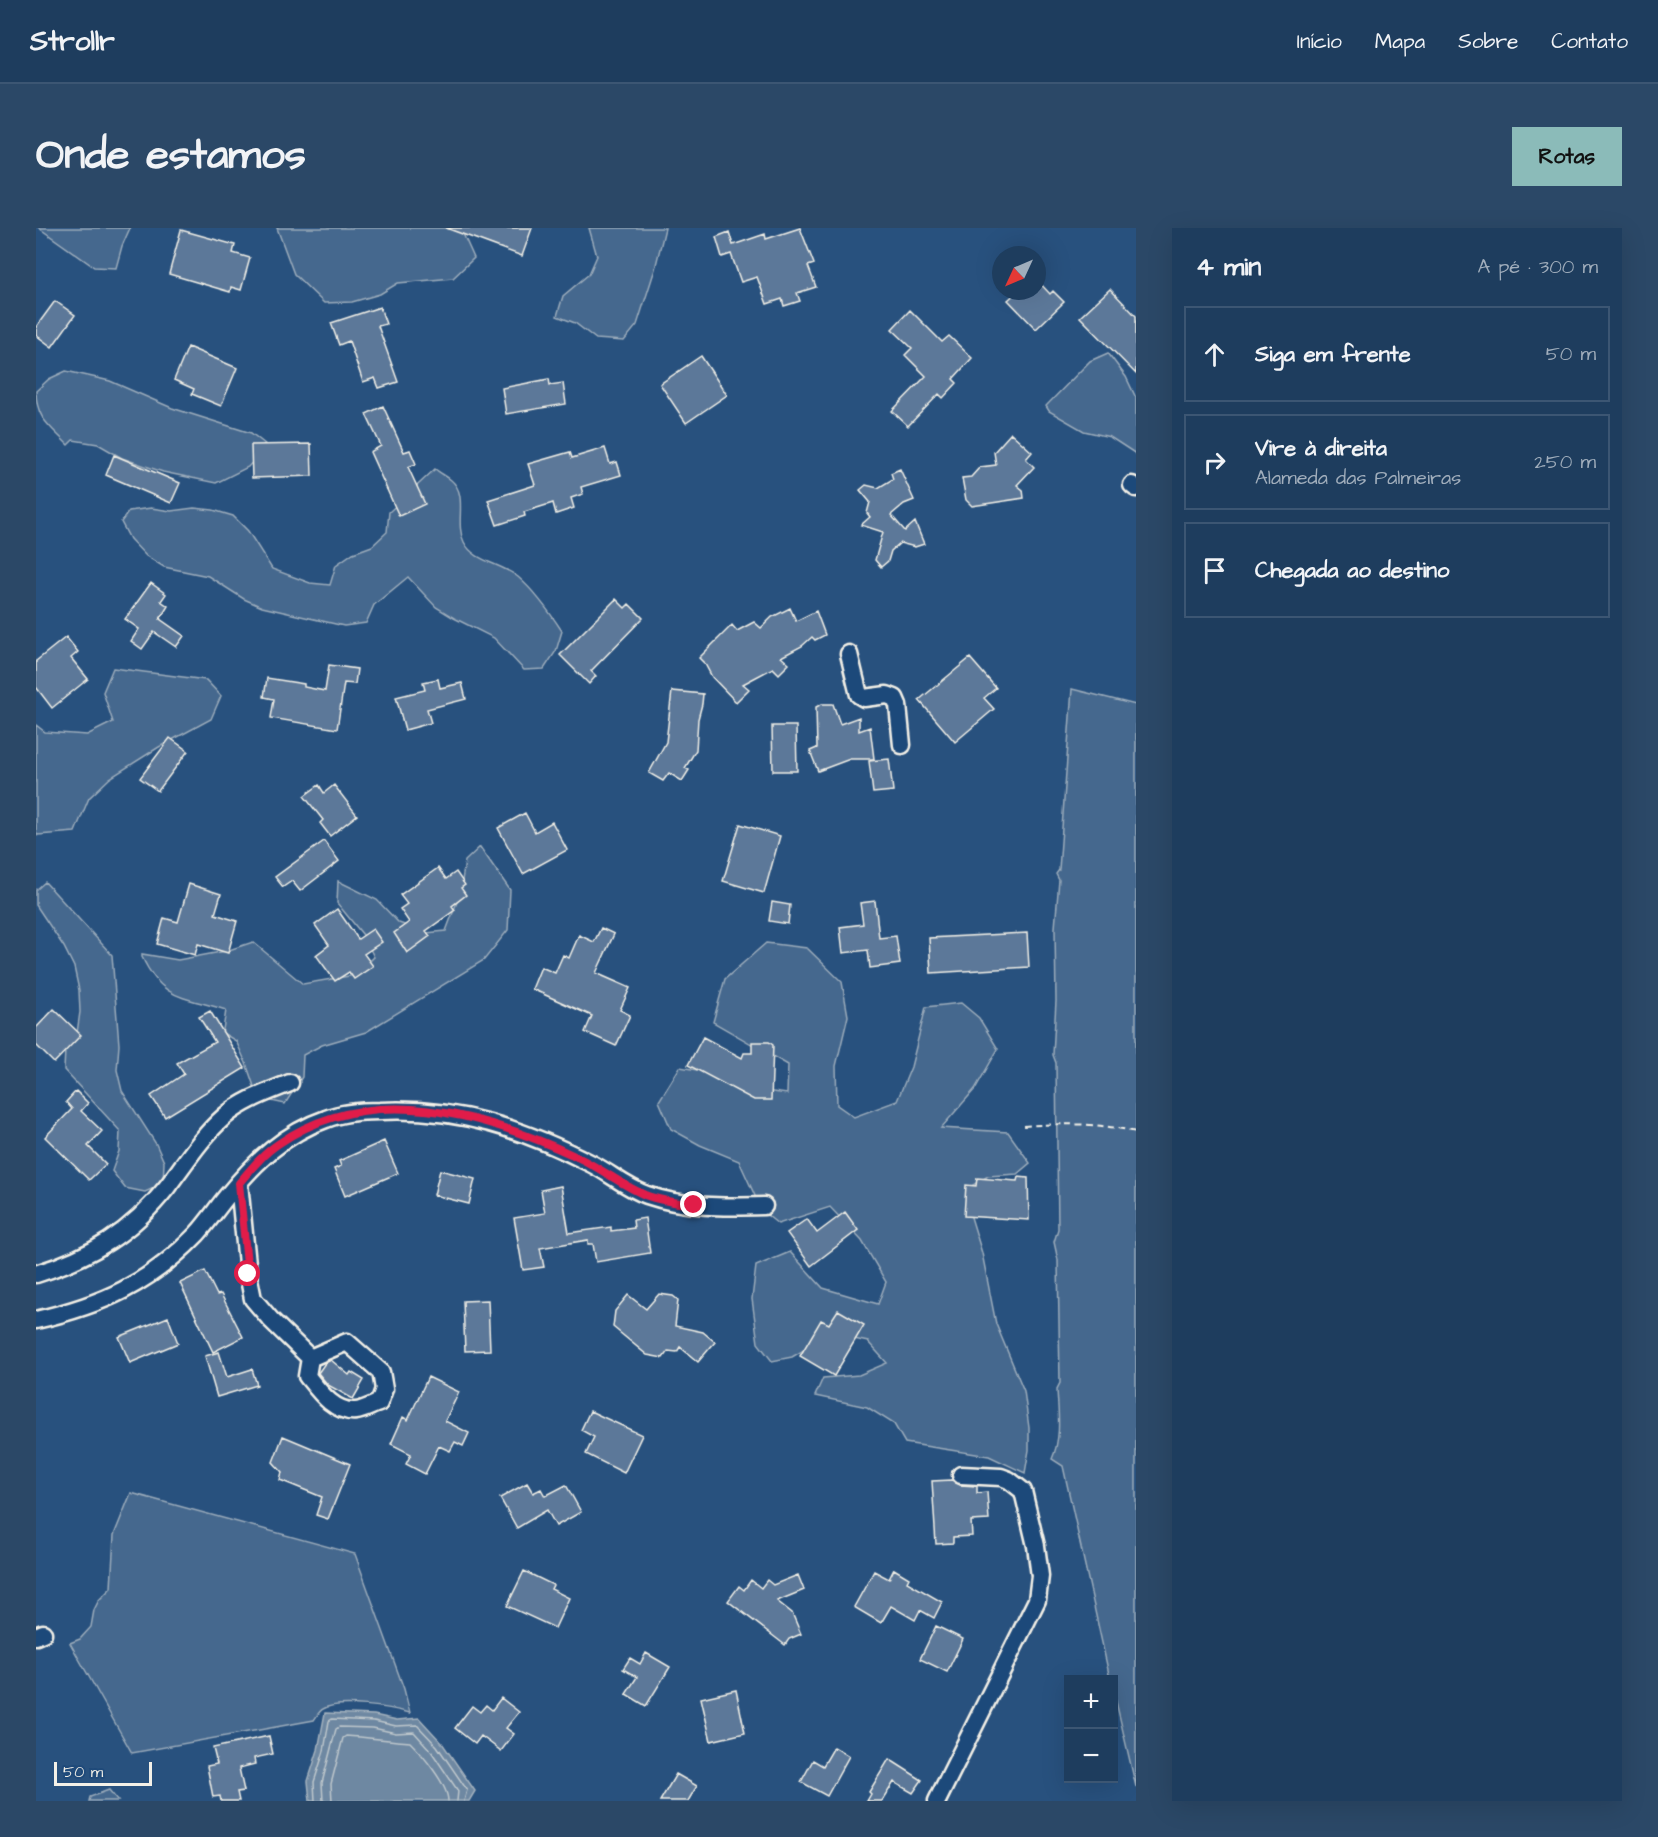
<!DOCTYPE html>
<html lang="pt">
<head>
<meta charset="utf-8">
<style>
	body { margin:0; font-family:"Architects Daughter",sans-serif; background:#2b4867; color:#f1f3f6 }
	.controls { position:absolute; right:18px; bottom:18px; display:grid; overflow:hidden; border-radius:0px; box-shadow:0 6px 24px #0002 }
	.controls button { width:54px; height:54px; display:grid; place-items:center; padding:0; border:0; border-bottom:2px solid #3c5673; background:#1e3d5e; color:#f1f3f6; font:30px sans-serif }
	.compass { position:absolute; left:956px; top:18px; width:54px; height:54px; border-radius:50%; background:#1e3d5e; box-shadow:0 6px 24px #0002; rotate:226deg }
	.scale { position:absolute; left:18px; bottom:15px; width:98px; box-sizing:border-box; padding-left:6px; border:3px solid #f4f1e8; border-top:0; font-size:16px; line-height:21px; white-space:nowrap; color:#f4f1e8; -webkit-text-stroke:4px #1f4a7a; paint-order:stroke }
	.stop { position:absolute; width:18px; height:18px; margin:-14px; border:4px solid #e11d48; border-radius:50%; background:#fff }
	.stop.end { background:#e11d48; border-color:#fff; box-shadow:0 2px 6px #0008 }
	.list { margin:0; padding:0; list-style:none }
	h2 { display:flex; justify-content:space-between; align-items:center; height:78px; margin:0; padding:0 24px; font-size:26px }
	h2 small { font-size:20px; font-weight:400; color:#a1aebc }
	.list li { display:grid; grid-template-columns:39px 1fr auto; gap:18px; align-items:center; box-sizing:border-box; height:96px; margin:0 12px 12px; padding:0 12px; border:2px solid #3c5673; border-radius:0px }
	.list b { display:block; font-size:22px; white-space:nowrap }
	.list p { margin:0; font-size:20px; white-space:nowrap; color:#a1aebc }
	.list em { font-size:20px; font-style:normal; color:#a1aebc }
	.icon { flex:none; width:33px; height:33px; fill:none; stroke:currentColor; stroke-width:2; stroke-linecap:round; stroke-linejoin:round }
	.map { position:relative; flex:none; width:1100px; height:1573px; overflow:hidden; border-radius:0px }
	header { display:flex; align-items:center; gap:36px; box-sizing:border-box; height:84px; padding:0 30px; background:#1e3d5e; border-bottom:2px solid #3c5673 }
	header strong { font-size:28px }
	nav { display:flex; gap:33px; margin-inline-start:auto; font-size:21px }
	.intro { display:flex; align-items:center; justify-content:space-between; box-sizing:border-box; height:144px; padding:0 36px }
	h1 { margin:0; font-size:42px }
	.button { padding:15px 27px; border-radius:0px; background:#8bbbb9; color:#111; font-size:21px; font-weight:700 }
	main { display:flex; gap:36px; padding:0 36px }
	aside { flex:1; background:#1e3d5e; border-radius:0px; box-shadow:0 6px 24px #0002 }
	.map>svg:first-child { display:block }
</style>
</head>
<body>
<header>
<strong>Strollr</strong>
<nav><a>Início</a><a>Mapa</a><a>Sobre</a><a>Contato</a></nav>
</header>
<div class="intro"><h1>Onde estamos</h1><a class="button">Rotas</a></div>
<main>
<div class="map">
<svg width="1100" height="1573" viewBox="0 0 1100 1573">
	<rect width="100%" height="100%" fill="#28517e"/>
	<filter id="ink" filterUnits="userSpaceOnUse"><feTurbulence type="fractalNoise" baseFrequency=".0167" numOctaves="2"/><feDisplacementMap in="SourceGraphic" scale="12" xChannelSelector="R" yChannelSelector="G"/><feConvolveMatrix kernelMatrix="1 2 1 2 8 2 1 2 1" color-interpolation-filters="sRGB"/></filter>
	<g filter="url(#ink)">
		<path fill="#45688e" stroke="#9cacbb" stroke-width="1.5" d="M3,0H94L86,18L80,40L58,39Z
			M241,0H421L428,8L438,30L417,50L362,55L344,66L316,74L288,75L258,46Z
			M553,0H629L619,41L601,97L588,113L560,111L539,95L521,88L527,68L553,46L561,28Z
			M1072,125L1090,149L1100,170V226L1074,209L1048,203L1013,183L1010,178L1054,133Z
			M30,143L74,153L136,180L215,205L229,216V220L212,239L180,255L127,244L86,230L62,216L37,212L32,217C14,198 0,191 0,163L13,151Z
			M399,241C404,245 410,248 415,252C433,267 418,294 428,314C438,334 465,335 482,349C499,364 513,383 526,403L520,423L508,441L488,442L458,410L418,390L400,379L372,349L338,377L330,395L308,398L226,379L208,371L172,348L128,339L110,328L94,311L85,294L93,283L115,280L135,283L158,280L177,282L197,288L212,303L236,341L274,355L294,357L300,337L317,325L336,318L351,304L353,284Z
			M77,440L170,452L185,468L175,491L123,519L74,550L53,570L39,604L2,607L0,604V497L9,504L51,507L77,494L67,464Z
			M1036,461L1100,477V1559L1078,1465V1452L1074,1451L1027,1238L1016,1231C1026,1209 1022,1184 1021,1161L1024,1155L1022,1032L1018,1014L1022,1001L1020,835L1017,827L1020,773L1019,700L1023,652L1020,646L1023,642Z
			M444,619L474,662L472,702L448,732L330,804L286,817L267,827L266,849L249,876L222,870L210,835L200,813L185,804L187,802L190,782C147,768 127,773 106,729V726L142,732L190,723L217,714L267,756L319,747L338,729L327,707L301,675L302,653L341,672L363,695L390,705L410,703L424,666L429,633Z
			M9,654L76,727L83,817L81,842L86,863L120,916L128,934L127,956L109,964L89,960L76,943L83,923L84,903L28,842L29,822L41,805L44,784L43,762L38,739L28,719L0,677V662Z
			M730,715L771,720L806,754L812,788L800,838L801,877L818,889L861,873L875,839L890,779L925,775L943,790L962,821L939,861L905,900L972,904L994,935L981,946L952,948L932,960L935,989L946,1025L960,1096L988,1163L993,1200V1222L989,1245L953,1228L869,1215L858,1196L831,1179L779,1168L787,1150L823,1147L851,1135L832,1114L795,1106L756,1129L736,1133L722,1115L716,1071L720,1038L754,1024L787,1060L842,1076L850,1054L826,1013L794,979L742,996L726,983L703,933L664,917L635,901L623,873L644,839L673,844L722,862L751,866L752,837L677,794L689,751Z
			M95,1265L319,1326L368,1461L374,1485C356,1480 303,1471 287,1481C283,1483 281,1488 278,1492L96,1525L34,1415L44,1411L55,1399L58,1382L63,1372L75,1360L78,1307Z
			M73,1562L82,1573H53L54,1569Z"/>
		<path fill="#6e88a2" stroke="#a4b2be" stroke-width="1.5" d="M289,1485L338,1487L361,1492L383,1490L406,1515L439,1563L433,1573H274L272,1553L282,1522Z"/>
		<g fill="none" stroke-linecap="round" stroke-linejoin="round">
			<path stroke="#bec7cc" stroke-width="1.5" d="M279,1573L278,1554L288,1523L293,1493L296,1491L338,1493L360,1498L381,1497L401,1518L431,1562L428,1573
				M287,1573L286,1555L300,1501L303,1499L337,1500L360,1505L378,1504L395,1523L422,1563L421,1573
				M296,1573L295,1556L307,1510L310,1508C332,1509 353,1513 374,1514C386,1526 412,1557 412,1573"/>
		</g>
		<path fill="#5b7899" stroke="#f4f1e8" stroke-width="1.5" d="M410,0H496L486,28Z
			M764,0L778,36L772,38L780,59L761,65L764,73L748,78L746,71L731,76L721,49L705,54L695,26L686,29L680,9L693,4L697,17L729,6L730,11Z
			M145,2L199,17L197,25L214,30L205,62L195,59L194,64L133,46Z
			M1001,52L1014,66L1017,63L1028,74L1000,101L972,72L982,63H1001Z
			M1074,61L1100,88V146L1044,89Z
			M19,73L39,87L16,119L0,107V99Z
			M344,79L350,96L342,98L362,154L343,160L339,150L327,154L313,113L303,117L295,95Z
			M874,82L906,114L913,108L936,130L917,151L921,155L907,170L903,166L872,198L856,183L890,148L869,127L876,120L856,101Z
			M152,119L201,140L185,178L156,166L158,161L138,152Z
			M665,128L691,167L650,195L624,156Z
			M513,151L514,157L527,155L530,176L470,186L466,160Z
			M347,178L368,224L374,222L380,236L372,239L389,276L363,288L334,224L345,218L330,186Z
			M975,205L996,224L990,231L998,239L981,257L987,262L988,270L936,278L930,272L926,250L935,249L944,239L960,237L958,224Z
			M275,216L276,248L216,250L215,217Z
			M569,220L574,236L581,234L585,247L545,259L547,266L535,270L538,280L520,286L517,275L488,284L489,288L461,297L452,272L499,257L492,236L534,224L536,230Z
			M78,227L144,255L135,275L70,247Z
			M864,241L878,272L868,276L855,287L869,303L879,294L888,316L879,319L864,315L855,323L852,333L845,339L839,332L847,304L825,297L834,289L831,285L834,274L824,262L830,257L842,260L857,251L855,245Z
			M115,355L130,366L125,373L132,378L124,391L148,408L140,419L118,404L106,421L95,413L103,401L89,391Z
			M580,371L589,380L593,376L607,390L555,443L560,448L553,456L524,427Z
			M754,380L760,393L780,383L789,407L779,412L776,409L766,418L745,429L753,436L743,446L737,440L707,456L713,461L700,474L676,449L669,436L663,430L696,397L701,403L718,394L725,400L736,389Z
			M30,409L42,424L35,430L52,451L16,480L0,459V433Z
			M934,430L960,460L948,470L958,481L919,514L883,472Z
			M293,437L321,441L319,456L308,455L301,501L235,490L238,471L228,469L231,450L268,456V459L289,463Z
			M402,451L404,460L426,455L430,471L391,481L395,495L369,502L360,469L389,462L387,454Z
			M636,463L667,466L666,476L662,491L660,522L649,540L653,542L646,553L633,545L627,553L613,545L630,514Z
			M786,476H797L804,496L823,489V503L834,499L838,531H814L782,543L774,523L781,520L780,479Z
			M736,498H760L761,543H737Z
			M134,510L152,523L122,563L104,550Z
			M853,531L857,563L837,565L833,533Z
			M283,557L288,565L298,557L321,587L294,608L284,595L287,592L268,568Z
			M489,585L499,604L516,594L531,622L487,646L462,600Z
			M704,596L744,608L728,665L687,653Z
			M288,613L303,633L264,663L256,653L247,659L239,649Z
			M402,640L410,651L420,644L429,657L425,660L430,667L416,678L419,682L390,703L394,708L371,725L358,705L373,694L364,681L371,676L364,667Z
			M153,656L185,666L179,686L201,693L192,725L162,716L159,727L121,716L128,690L142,694Z
			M839,673L843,710L860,708L864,736L834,740L832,722L807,725L804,699L827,696L824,675Z
			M736,674L754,677L752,696L733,693Z
			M301,681L322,711L337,701L346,714L328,726L337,738L318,751L313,744L299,753L280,727L293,717L279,697Z
			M565,700L578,706L560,745L594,760L584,782L594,787L580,818L549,804L556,788L496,761L505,739L519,745L527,727L533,730L543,707L558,714Z
			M991,705L993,739L895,745L893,710Z
			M18,781L45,807L18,835L0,817V800Z
			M174,783L209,840L129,889L115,868L148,846L141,835L179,814L163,789Z
			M667,809L706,830L708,825H716V814H733L737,817L735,872H718L652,837Z
			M40,863L52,875L45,883L66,903L52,918L70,936L53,952L9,909L36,881L30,874Z
			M348,913L362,945L309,968L298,941L305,938L303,933Z
			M404,942L439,951L433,976L398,967Z
			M982,949L992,950L993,992L928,988L930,957L940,958L941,950L981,953Z
			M525,958L533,1005L575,999V1003L598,1000L597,992L609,990L614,1025L560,1034L557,1016H552V1012L504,1020L508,1039L487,1042L478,990L509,985L505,962Z
			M809,984L822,1002L775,1038L751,1005L771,991L781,1005Z
			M169,1043L181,1067L185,1066L207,1109L177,1124L144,1055Z
			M623,1066L637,1068L642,1072L639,1098L667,1104L679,1114L662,1134L644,1119L641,1124L632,1123L627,1130L611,1127L577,1099L579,1083L592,1067L610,1081Z
			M452,1072L454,1122L429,1123L427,1073Z
			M802,1082L828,1097L798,1148L764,1128L785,1092L793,1096Z
			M132,1089L142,1115L94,1135L83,1109Z
			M183,1124L191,1149L216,1141L221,1157L181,1169L169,1128Z
			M295,1132L313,1147L315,1144L328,1152L317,1171L292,1157L282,1145L289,1135Z
			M392,1149L423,1164L409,1193L433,1205L427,1218L419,1214L414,1223L403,1218L389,1246L370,1236L375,1226L355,1216L367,1189L372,1192Z
			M554,1183L606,1207L588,1245L550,1226L558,1209L545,1202Z
			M247,1208L314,1236L292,1291L280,1287L286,1269L244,1252L246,1244L237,1234Z
			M916,1252L924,1257L941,1258V1265L951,1264L953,1292L935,1293L936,1308L917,1309V1315L900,1316L896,1253Z
			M491,1255L497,1265L505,1261L509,1268L530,1257L545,1284L520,1298L511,1282L481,1300L464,1270Z
			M858,1341L873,1350L871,1354L906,1374L898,1390L884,1382L879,1392L855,1378L845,1395L818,1379L838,1343L853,1351Z
			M488,1343L517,1357L515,1361L533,1370L519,1400L471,1378Z
			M762,1347L768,1362L741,1373L756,1385L765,1406L753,1411L749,1417L692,1373L703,1358L708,1362L715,1352L725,1360L731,1352L737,1357Z
			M900,1398L927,1411L911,1444L884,1431Z
			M610,1425L634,1439L610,1478L590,1466L601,1449L587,1441L594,1430L604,1436Z
			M700,1462L709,1505L675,1513L665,1470Z
			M465,1470L483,1484L470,1500L478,1506L465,1523L445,1508L439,1516L419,1500L436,1478L444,1484L450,1477L456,1482Z
			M233,1508L237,1526L218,1530L219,1536L203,1540L208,1563L201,1564L203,1573H185L184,1568L177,1569L171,1538L181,1536L177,1520Z
			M798,1519L813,1528L791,1568L765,1554L777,1532L787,1538Z
			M853,1531L886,1552L877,1565L858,1554L846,1573H831L835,1566L833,1564Z
			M640,1546L661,1558L652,1573H624Z"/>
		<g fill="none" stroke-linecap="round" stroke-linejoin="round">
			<defs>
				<path id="minor" d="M1096,257L1100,260
					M813,426L823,467L828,470L851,467L859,470L862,477L866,517
					M203,955L212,1046L217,1071L235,1092L274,1130
					M0,1046C55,1029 95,1005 131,959C149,935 166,908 189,888C208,872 232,864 254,855
					M0,1092C66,1077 113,1056 161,1006C172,994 181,980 192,967C219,934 249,905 290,891C307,884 326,883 344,883C422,879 487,901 556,936C575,946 591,960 611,967C649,980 688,979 728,978
					M311,1114L345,1144L348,1161L343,1175C336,1177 328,1182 320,1183C298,1185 283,1163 271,1148L274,1130Z
					M0,1408L7,1405
					M901,1573L1001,1372L1004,1348L1000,1318L987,1263L973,1252L965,1249L925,1247"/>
			</defs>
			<use href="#minor" stroke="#f4f1e8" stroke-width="21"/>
			<path stroke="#f4f1e8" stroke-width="2" stroke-dasharray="6 4.5" stroke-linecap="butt" d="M988,898C1024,895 1065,895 1100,904"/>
			<use href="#minor" stroke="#1f4a7a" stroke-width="16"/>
		</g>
	</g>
	<g fill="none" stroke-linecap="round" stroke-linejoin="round" filter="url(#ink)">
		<path stroke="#e11d48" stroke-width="8" d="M212,1046L203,955C215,941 227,926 242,916C334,852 449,886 541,929C565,940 585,957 609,967C625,973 642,975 658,977"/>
	</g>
</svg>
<div class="controls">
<button>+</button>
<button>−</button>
</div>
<svg class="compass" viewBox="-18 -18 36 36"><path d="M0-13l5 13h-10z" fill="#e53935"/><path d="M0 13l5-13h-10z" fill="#a1aebc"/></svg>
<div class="scale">50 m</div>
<div class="stop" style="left:212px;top:1046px"></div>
<div class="stop end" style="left:658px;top:977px"></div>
</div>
<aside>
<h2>4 min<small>A pé · 300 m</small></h2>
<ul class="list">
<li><svg class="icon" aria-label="ahead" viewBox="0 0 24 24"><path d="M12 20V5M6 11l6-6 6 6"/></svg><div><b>Siga em frente</b></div><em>50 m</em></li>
<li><svg class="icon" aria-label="right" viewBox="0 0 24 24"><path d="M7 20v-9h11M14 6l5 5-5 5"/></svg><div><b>Vire à direita</b><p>Alameda das Palmeiras</p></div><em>250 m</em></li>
<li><svg class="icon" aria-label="arrive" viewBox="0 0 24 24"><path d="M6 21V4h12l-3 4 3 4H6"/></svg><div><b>Chegada ao destino</b></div></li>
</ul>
</aside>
</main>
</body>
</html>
